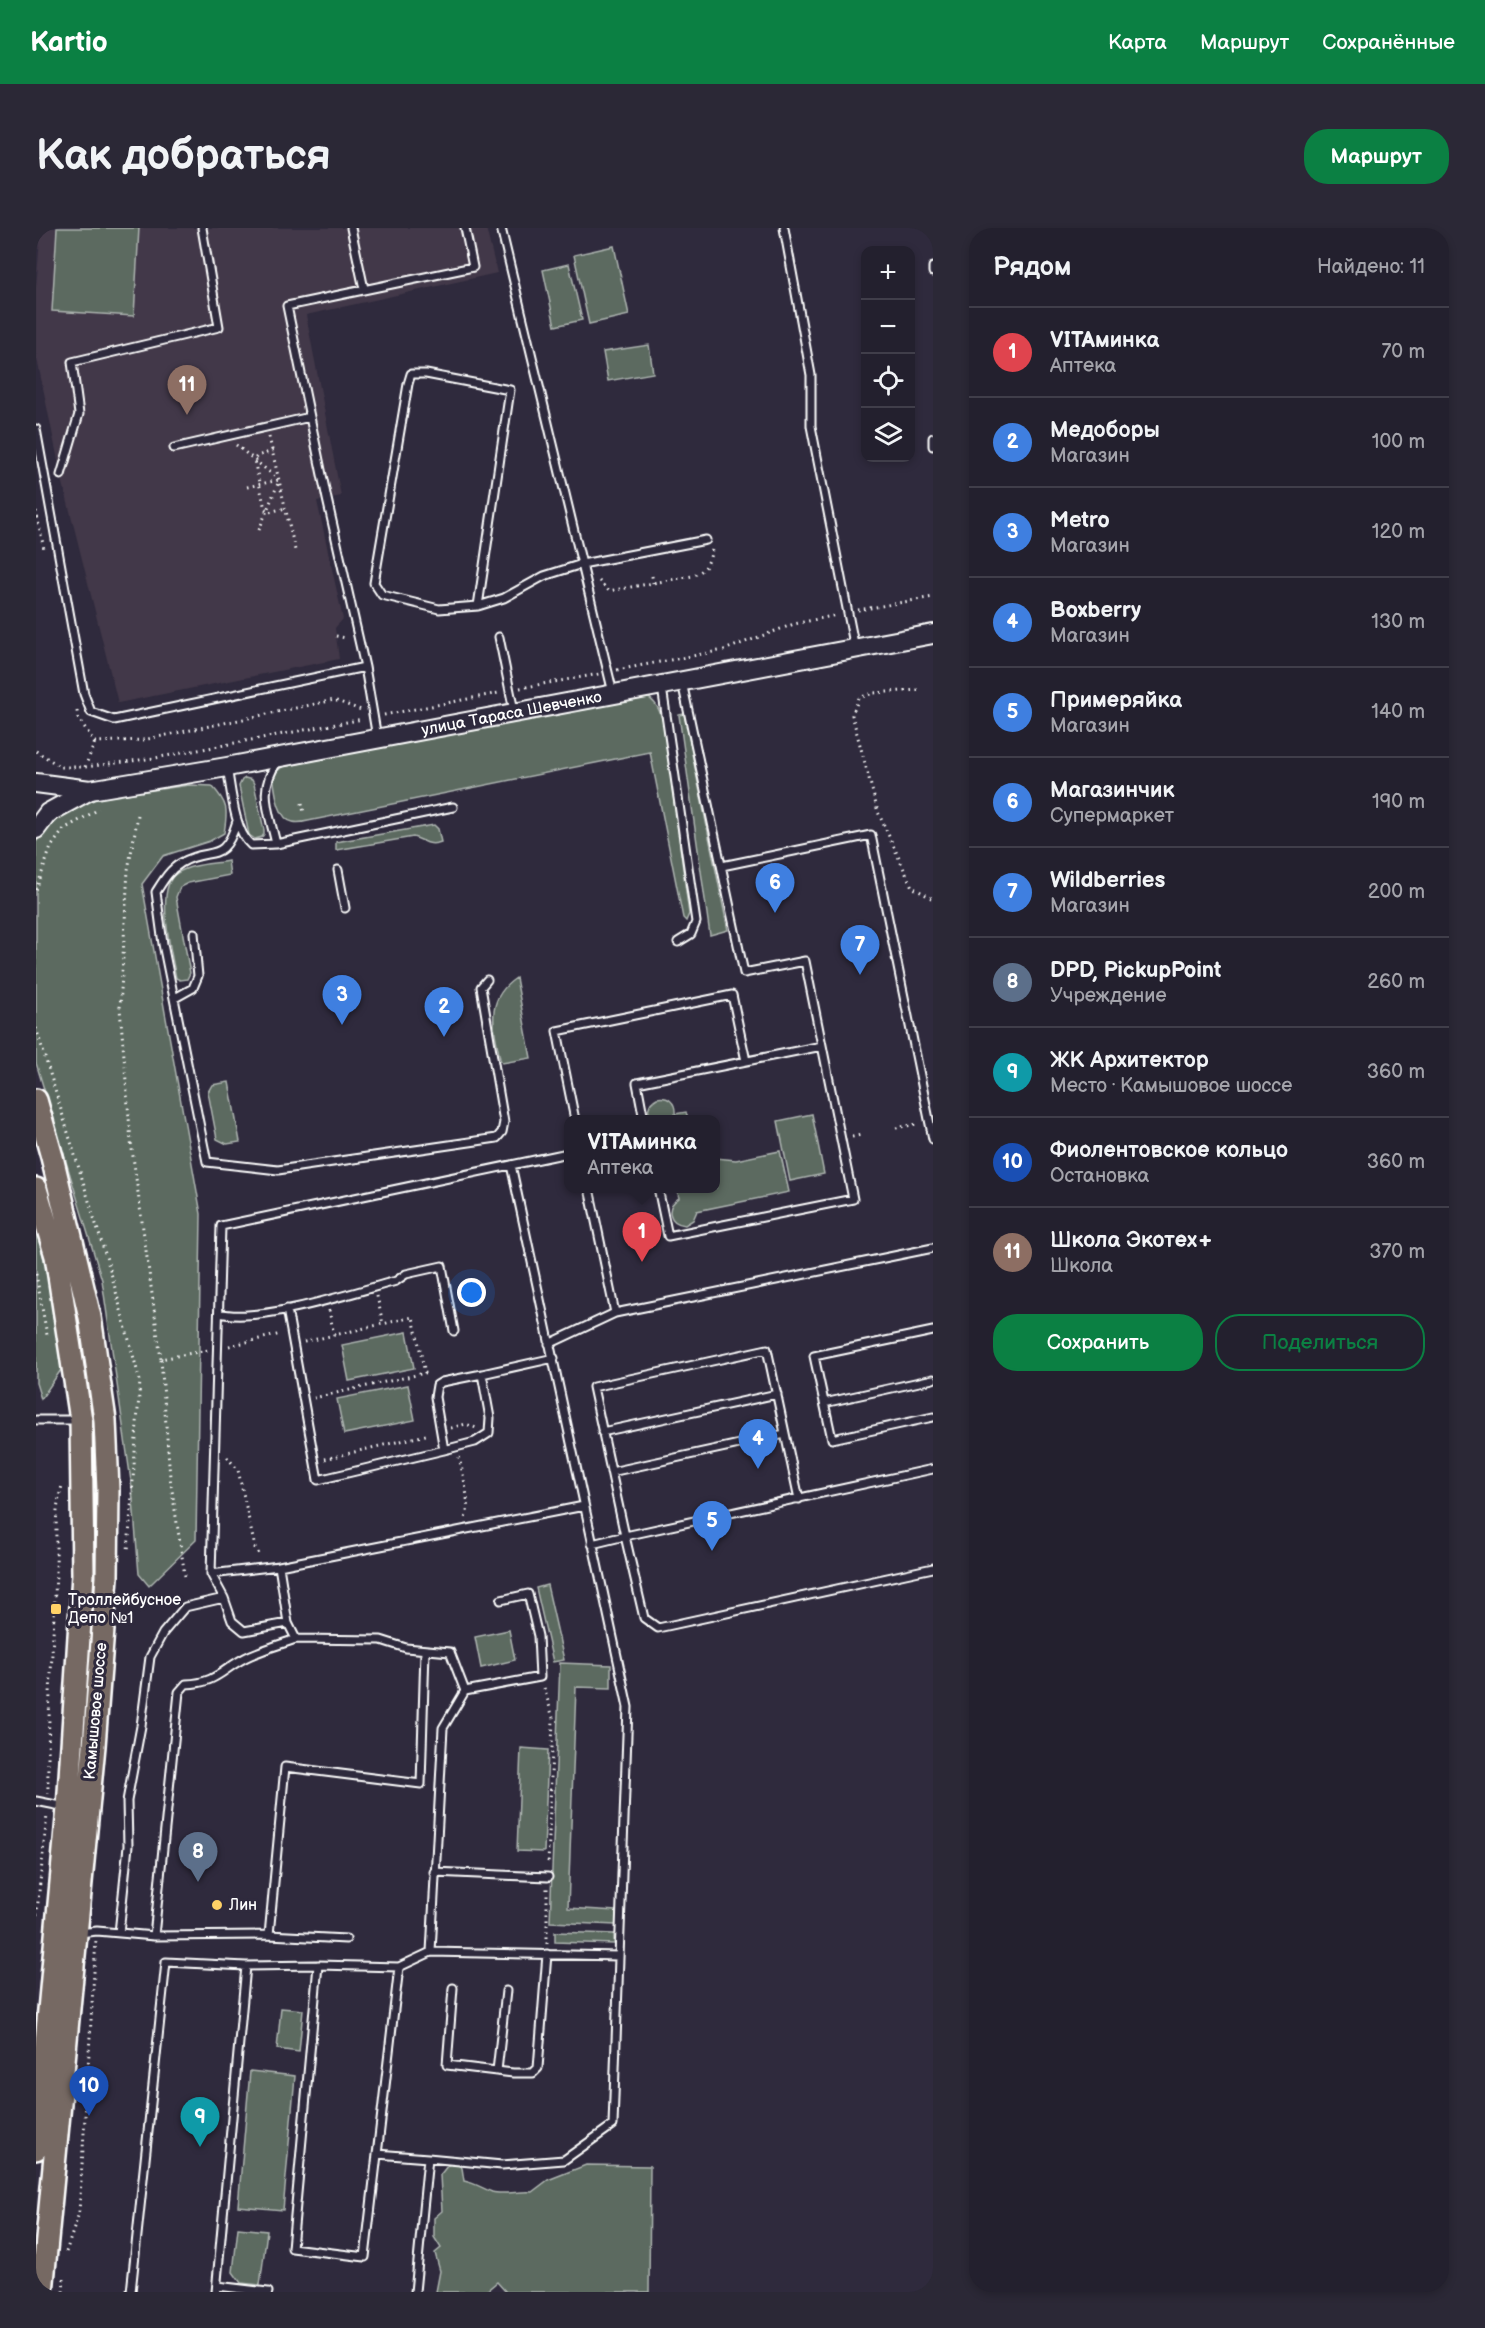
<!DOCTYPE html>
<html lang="ru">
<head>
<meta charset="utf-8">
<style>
	body { margin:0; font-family:"Balsamiq Sans",sans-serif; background:#2b2836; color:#f1f3f6 }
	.controls { position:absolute; right:18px; top:18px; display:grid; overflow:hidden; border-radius:12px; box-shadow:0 3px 9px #0003 }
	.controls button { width:54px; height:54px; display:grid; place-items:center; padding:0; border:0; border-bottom:2px solid #403e4a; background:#23202e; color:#f1f3f6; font:30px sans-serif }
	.you { position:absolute; left:436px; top:1065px; width:21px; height:21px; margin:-15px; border:4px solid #fff; border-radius:50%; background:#1a73e8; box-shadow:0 0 0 9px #1a73e833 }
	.badge { display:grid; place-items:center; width:39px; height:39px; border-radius:50%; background:#0b8043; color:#fff; font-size:20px; font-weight:700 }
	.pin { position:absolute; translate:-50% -50px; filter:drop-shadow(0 2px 3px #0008) }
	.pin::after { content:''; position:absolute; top:32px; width:21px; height:18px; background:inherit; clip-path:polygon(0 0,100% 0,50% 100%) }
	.popup { position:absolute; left:528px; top:887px; width:156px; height:78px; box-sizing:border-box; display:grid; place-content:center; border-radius:12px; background:#23202e; filter:drop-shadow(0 2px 4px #0005); font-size:20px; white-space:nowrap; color:#a3a3aa }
	.popup b { font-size:22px; color:#f1f3f6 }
	.popup::after { content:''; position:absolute; left:50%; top:100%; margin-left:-12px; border:12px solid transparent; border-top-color:#23202e }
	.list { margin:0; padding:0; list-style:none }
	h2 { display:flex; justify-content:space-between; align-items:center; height:78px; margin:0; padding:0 24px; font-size:26px }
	h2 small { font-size:20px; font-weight:400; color:#a3a3aa }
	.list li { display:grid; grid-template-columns:39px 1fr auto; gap:18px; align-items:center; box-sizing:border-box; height:90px; padding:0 24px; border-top:2px solid #403e4a }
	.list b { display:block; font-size:22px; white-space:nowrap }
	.list p { margin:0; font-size:20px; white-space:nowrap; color:#a3a3aa }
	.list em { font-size:20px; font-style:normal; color:#a3a3aa }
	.actions { display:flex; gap:12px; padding:18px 24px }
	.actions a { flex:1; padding:14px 0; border:2px solid #0b8043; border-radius:24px; text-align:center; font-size:21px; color:#0b8043 }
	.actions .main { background:#0b8043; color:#fff }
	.icon { flex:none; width:33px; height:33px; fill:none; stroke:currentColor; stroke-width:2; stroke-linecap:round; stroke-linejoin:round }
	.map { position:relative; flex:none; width:897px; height:2064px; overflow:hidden; border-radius:24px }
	header { display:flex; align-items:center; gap:36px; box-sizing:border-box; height:84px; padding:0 30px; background:#0b8043; color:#fff }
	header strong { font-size:28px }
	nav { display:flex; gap:33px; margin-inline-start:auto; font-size:21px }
	.intro { display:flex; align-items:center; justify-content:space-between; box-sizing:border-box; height:144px; padding:0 36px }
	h1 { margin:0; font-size:42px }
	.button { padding:15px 27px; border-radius:24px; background:#0b8043; color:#fff; font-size:21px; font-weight:700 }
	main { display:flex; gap:36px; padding:0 36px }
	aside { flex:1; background:#23202e; border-radius:24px; box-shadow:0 3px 9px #0003 }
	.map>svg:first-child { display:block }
</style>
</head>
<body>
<header>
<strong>Kartio</strong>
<nav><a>Карта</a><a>Маршрут</a><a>Сохранённые</a></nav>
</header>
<div class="intro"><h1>Как добраться</h1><a class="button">Маршрут</a></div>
<main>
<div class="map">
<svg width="897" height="2064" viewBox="0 0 897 2064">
	<rect width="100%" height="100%" fill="#2f2a3d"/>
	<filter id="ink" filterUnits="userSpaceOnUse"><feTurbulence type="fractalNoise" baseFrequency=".0167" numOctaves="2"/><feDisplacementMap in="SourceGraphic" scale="12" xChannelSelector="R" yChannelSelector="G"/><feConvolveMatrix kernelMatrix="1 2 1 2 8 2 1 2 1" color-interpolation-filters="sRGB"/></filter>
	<g filter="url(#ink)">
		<path fill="#423848" d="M5,0H450L461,45L270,87L305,268L281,273L307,391L299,400L303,431L82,475L25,247L0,126V60Z"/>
		<path fill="#5b6a60" stroke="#adb4b0" stroke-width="1.5" d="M21,0H103L98,88L16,83Z
			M578,18L593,87L553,96L538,27Z
			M533,36L546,92L519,98L507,42Z
			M613,117L617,145L572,153L567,124Z
			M606,465C621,474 624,481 628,498L653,686L650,693L647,690L614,524L272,593C268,594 261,595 257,594C241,591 239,560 237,547L246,539Z
			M648,486L692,702L674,707L643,487Z
			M209,550L216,552L218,556L228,602V606L226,609L219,611L213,607L203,558L206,552Z
			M153,557L176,558C192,576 192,581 188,605L174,613L127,628L106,656L165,986L160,1312L113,1358L103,1346L96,1260L66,1052L0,835V614L25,587L47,572Z
			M398,597L402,601L405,614C392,619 389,612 377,609L300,622V614Z
			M192,633L194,647L152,655L144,659L140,669L154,745L151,751L144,752L140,750C136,727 118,659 141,645C155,636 176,636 192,633Z
			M480,750L495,830L466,835L464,831C458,799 448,772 480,750Z
			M193,854L204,914L191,916L181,911L172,864L176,857Z
			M621,870C632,868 640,874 639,886L650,884L652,891H616C610,883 612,875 621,870Z
			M776,886L788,946L754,953L742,893Z
			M744,923L753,964L661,983L657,992L649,997C632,995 629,979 643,970L641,961L680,960V930L700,932Z
			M0,992L29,1136L5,1171L0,1155Z
			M371,1104L378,1140L313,1153L306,1117Z
			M372,1157L379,1192L308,1206L301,1171Z
			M511,1357L528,1432L517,1434L500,1360Z
			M473,1402L479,1432L445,1440L439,1409Z
			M524,1435L575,1437V1460L540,1459L532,1680L580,1683V1697L514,1694Z
			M485,1520L512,1522L508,1624L481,1623Z
			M519,1704L578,1706V1716L519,1714Z
			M245,1780L267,1782L263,1824L241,1821Z
			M214,1843L259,1848L247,1982L202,1978Z
			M419,1935L426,1940L428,1953C439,1955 446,1960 456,1964C466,1967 484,1963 496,1964L512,1952L550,1937L614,1938L613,2064H470L461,2054L449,2064H400L404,2043L399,2025L405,2020L398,2009V1990L406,1983L404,1947L412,1937Z
			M202,2000L231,2003L224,2057L205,2055L197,2044Z"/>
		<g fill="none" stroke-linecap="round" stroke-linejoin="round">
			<defs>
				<path id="lane" d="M315,0L328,61
					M465,0L577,465
					M748,0L775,147V198L819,421
					M897,39V44
					M0,201L48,466L55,484L78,492L329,439
					M897,210V218
					M138,220L274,189
					M25,247L43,186L36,134L183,99L166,0
					M442,378L474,162L390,146H375L372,156L338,355L346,367L403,381L442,378L468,370L508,348L546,336L670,312
					M463,409L478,483
					M626,459L660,694L655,706L642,714
					M341,510L329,439L291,271L251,78L437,39L429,0
					M191,539C195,560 198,603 215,617L240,616L417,579
					M201,593C187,639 175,617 145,635C133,642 127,653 120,664L127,716L171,934L242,942L461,910L466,904L468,894L445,759L451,752
					M240,616C233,583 221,562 242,533
					M686,638L835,607L897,911
					M302,642L309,680
					M139,770L157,760L162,748L158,705
					M539,892L521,803L696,767L710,833
					M608,892L601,855L786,818
					M553,960L579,1085L897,1020
					M622,960L632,1008L817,971L769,733L708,745L646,454
					M251,1081L282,1252L408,1222
					M183,1085C223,1096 318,1064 360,1053L370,1046L406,1038L418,1103
					M897,1103L778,1128L796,1211L897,1189
					M513,1116L579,1085
					M446,1146L406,1154L401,1157L399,1169L408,1222L439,1214L453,1205L454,1190L446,1146L518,1130
					M788,1175L897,1151
					M0,1192H42
					M566,1204L741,1166
					M897,1241L589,1308L608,1390L622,1400L897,1340
					M575,1244L749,1206
					M556,1316L589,1308L557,1159L731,1121L763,1271
					M243,1338L175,1346L185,998L532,925
					M175,1346L188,1370L196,1393L208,1403L252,1395L243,1338L548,1278
					M252,1395L260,1411L345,1412L370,1420L414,1424L429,1463L504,1449L502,1408L492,1366L465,1372
					M0,1573L30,1579
					M398,1644L512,1649
					M43,1705L61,1703L118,1708L233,1707L310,1711
					M83,1705L92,1618L91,1573L105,1498L114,1429L127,1405L149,1379L188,1370
					M233,1707L249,1539L385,1556L389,1422
					M118,1708L143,1464L150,1456C183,1455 187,1439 215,1427C229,1421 245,1416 260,1411
					M395,1724L407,1500L429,1463
					M210,1738L282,1737
					M363,1739L329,2029L256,2020L282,1737L363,1739L395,1724L583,1728
					M417,1760L411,1837L477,1845H497L502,1840L511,1726
					M461,1843L470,1763
					M341,1926L392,1930
					M181,2058L232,2064
					M95,2064L130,1734L210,1738L180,2064
					M379,2064L392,1930L466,1937L528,1932L577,1897L592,1479L475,937"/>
				<g id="secondary">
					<path id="s1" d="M0,555L54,562L191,539L897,406"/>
					<path d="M0,601L12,585L54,562"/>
				</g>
				<path id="primary" d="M0,872L16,929L54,1089L69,1192L72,1262L71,1349L58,1518L6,2064
					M0,961L20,1028L45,1192L47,1346L32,1580L0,1921"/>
			</defs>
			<use href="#lane" stroke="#fff" stroke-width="11"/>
			<use href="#secondary" stroke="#fff" stroke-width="22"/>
			<use href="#primary" stroke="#fff" stroke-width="26"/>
			<path stroke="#fff" stroke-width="3" stroke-dasharray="1.5 4.5" stroke-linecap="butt" d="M233,209L259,322
				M200,217L242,251
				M237,223L221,228L218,232L229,281L233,284L250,280
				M211,259L243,252
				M0,283L8,321
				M223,302L243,253
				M616,348L617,355
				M563,353L573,363L656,348C670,342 672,337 676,322
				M822,382L897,369
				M300,408L310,410
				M581,442L688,422L758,396L801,387
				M484,460L563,446
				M882,462L837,465L823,470L816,487L842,584L876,659L897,671
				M41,483L42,490L59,514L107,512L298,472L325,482
				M348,487L463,465
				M0,523L25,539H49L119,530L327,491
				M49,539L59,514
				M266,575L268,585
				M102,587L92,642L84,780L95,914L125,1131
				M0,662L15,619L28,601L63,581
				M0,800L75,1045L104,1153L92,1323
				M860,900L881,896L880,894
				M816,909L825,907
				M0,1046L11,1107
				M341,1068L347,1096
				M293,1082L298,1107
				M268,1114L377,1089L389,1145L278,1170
				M193,1118L245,1106
				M415,1200L430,1196L440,1200
				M191,1229L202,1242L219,1320L225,1329
				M423,1229C426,1244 436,1277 429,1290
				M289,1231L394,1206
				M149,1348L134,1249L125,1131L172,1122
				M508,1460L517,1490L512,1638
				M12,1566C11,1492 17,1419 20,1345C21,1316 17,1287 26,1258
				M0,1693L11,1587
				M511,1716V1659
				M30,2024L43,1985L60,1712
				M27,2064L28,2051"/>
			<use href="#lane" stroke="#2f2a3d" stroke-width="7"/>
			<use href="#secondary" stroke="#2f2a3d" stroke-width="18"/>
			<use href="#primary" stroke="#766964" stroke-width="21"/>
		</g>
	</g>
	<g fill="#ffd166" stroke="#2f2a3d" stroke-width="2">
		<rect x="14" y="1375" width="12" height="12" rx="3"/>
		<circle cx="181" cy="1677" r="6"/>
	</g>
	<g text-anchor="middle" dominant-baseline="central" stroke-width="6" stroke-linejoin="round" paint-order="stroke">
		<g font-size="16" fill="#fff" stroke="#2f2a3d">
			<text stroke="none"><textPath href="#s1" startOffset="483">улица Тараса Шевченко</textPath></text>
			<text transform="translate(60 1483) rotate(-85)">Камышовое шоссе</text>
		</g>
		<g font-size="16" fill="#fff" stroke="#2f2a3d" text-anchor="start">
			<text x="32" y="1372">Троллейбусное<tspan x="32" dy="18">Депо №1</tspan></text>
			<text x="193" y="1677">Лин</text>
		</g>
	</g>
</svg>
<div class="controls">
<button>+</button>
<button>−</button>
<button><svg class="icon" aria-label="locate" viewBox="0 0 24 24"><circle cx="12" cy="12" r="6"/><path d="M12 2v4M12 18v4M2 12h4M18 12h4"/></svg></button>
<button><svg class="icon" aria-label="layers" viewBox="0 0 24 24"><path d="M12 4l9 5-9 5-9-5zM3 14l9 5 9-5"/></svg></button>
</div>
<div class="you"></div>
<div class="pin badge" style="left:606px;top:1034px;background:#e0444e">1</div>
<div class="popup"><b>VITAминка</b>Аптека</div>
<div class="pin badge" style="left:408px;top:809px;background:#3f7fe0">2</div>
<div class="pin badge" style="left:306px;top:797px;background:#3f7fe0">3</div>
<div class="pin badge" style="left:722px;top:1241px;background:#3f7fe0">4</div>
<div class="pin badge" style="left:676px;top:1323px;background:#3f7fe0">5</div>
<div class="pin badge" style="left:739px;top:685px;background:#3f7fe0">6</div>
<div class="pin badge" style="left:824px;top:747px;background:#3f7fe0">7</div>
<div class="pin badge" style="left:162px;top:1654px;background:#5c6f8a">8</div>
<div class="pin badge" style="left:164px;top:1919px;background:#0f9aa8">9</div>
<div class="pin badge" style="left:53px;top:1888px;background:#1a4fb4">10</div>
<div class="pin badge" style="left:151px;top:187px;background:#8d6e63">11</div>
</div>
<aside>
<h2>Рядом<small>Найдено: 11</small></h2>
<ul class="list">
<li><span class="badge" style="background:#e0444e">1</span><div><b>VITAминка</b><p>Аптека</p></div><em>70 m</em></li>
<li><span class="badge" style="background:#3f7fe0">2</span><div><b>Медоборы</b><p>Магазин</p></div><em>100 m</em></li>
<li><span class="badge" style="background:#3f7fe0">3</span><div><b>Metro</b><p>Магазин</p></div><em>120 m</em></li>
<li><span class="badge" style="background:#3f7fe0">4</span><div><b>Boxberry</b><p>Магазин</p></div><em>130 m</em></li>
<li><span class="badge" style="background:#3f7fe0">5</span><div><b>Примеряйка</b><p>Магазин</p></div><em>140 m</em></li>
<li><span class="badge" style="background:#3f7fe0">6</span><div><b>Магазинчик</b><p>Супермаркет</p></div><em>190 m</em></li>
<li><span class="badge" style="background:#3f7fe0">7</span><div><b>Wildberries</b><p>Магазин</p></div><em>200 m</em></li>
<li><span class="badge" style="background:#5c6f8a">8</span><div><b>DPD, PickupPoint</b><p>Учреждение</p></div><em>260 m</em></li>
<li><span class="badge" style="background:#0f9aa8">9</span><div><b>ЖК Архитектор</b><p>Место · Камышовое шоссе</p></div><em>360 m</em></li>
<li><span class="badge" style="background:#1a4fb4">10</span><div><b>Фиолентовское кольцо</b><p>Остановка</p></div><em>360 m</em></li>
<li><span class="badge" style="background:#8d6e63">11</span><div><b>Школа Экотех+</b><p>Школа</p></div><em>370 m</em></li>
</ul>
<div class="actions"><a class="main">Сохранить</a><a>Поделиться</a></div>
</aside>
</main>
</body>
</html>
